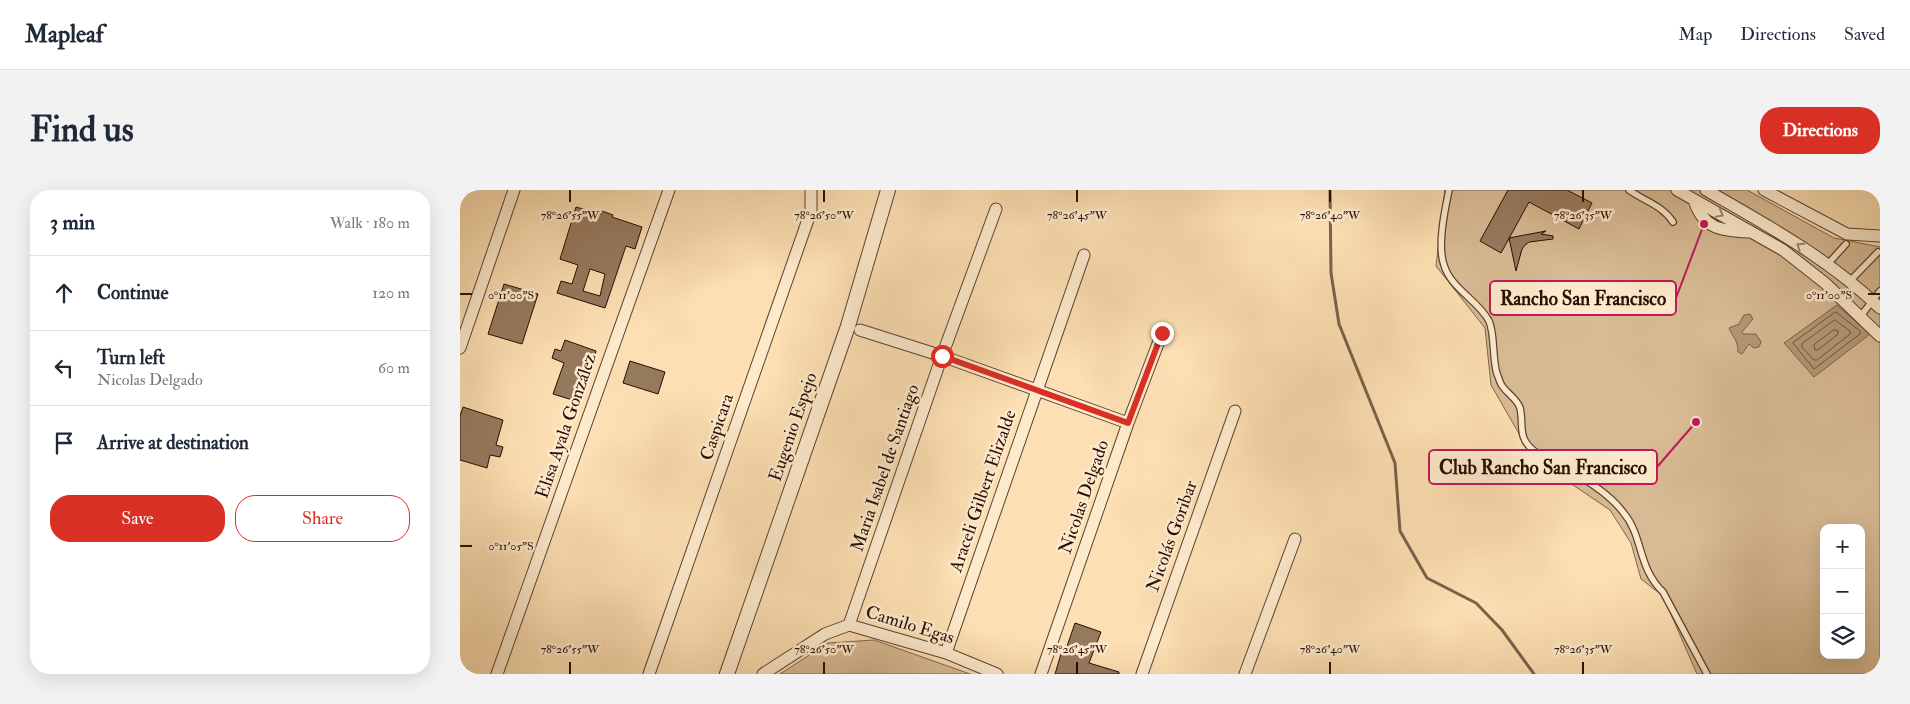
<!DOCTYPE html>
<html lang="en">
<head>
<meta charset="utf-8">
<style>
	body { margin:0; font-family:"IM FELL Double Pica",serif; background:#f2f2f3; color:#1f2937 }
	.controls { position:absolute; right:15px; bottom:15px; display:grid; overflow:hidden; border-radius:10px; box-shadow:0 5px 20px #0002 }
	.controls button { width:45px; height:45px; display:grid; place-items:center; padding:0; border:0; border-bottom:1px solid #e0e1e3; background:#fff; color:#1f2937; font:25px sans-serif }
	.stop { position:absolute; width:15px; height:15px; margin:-11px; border:4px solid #d93025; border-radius:50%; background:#fff }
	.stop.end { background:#d93025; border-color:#fff; box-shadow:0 1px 5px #0008 }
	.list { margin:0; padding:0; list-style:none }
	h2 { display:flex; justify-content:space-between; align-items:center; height:65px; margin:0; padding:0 20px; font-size:21px }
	h2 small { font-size:16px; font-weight:400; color:#747a83 }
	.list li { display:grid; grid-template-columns:32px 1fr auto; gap:15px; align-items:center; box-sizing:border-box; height:75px; padding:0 20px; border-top:1px solid #e0e1e3 }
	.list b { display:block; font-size:19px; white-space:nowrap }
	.list p { margin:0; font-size:16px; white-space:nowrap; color:#747a83 }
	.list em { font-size:16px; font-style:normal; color:#747a83 }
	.actions { display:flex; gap:10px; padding:15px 20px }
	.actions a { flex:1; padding:11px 0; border:1px solid #d93025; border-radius:20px; text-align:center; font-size:18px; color:#d93025 }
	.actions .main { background:#d93025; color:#fff }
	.icon { flex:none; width:28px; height:28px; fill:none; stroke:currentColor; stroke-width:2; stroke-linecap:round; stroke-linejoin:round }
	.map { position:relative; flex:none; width:1420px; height:484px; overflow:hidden; border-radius:20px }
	header { display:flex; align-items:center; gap:30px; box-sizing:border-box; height:70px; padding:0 25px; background:#fff; border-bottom:1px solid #e0e1e3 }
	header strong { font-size:24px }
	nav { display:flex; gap:28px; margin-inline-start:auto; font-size:18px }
	.intro { display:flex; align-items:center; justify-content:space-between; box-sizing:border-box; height:120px; padding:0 30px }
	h1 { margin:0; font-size:35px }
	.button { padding:12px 22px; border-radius:20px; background:#d93025; color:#fff; font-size:18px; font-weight:700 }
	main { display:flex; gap:30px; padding:0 30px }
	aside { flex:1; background:#fff; border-radius:20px; box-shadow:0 5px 20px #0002 }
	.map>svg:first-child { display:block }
</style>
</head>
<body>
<header>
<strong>Mapleaf</strong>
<nav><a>Map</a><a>Directions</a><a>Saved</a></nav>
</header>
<div class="intro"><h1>Find us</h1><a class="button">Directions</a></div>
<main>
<aside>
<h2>3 min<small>Walk · 180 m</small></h2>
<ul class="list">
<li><svg class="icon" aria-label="ahead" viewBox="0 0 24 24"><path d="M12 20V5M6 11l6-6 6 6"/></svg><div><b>Continue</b></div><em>120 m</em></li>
<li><svg class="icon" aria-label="left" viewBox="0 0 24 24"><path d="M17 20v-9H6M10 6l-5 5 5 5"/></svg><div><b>Turn left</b><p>Nicolas Delgado</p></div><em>60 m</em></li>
<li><svg class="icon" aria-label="arrive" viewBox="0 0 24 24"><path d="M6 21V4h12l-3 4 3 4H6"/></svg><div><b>Arrive at destination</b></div></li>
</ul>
<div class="actions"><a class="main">Save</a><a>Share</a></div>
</aside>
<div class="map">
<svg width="1420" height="484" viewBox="0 0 1420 484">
	<rect width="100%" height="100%" fill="#fcdfb2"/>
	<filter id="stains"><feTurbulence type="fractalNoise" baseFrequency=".004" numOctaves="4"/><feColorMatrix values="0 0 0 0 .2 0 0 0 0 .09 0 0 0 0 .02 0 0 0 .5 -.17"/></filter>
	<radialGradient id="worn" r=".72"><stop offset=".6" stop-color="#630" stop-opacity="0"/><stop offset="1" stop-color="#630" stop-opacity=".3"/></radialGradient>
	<path fill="#d8bb94" stroke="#80644c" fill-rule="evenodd" d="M985,0H1287L1374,48L1420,57V140L1415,147L1420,153V484H1237L1203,406L1181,389L1171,353L1150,320L1073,268L1031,195L1025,138L976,76ZM1364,338H1401V465H1364Z
		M414,450L499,480L510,484H320L368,453Z"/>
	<path fill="#b49876" stroke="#7c6048" d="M1377,115L1410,144L1354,187L1324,153Z
		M1290,124L1293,129L1282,142L1283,144H1296L1301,152L1299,157L1294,158L1289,154L1282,164L1278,162C1278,150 1273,148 1269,138L1279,134L1284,125Z"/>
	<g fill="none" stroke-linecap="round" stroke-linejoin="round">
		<path stroke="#6e523c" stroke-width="1" d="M1376,122L1400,141V144L1354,179L1333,153Z
			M1375,130L1390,141V144L1357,170H1354L1342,157V154Z
			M1374,140L1378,141V144L1358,160H1355L1354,155Z"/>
		<path stroke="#7c6048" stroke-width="3" d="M870,0L871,83L879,134L935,273L940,341L967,388L1016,413L1042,440L1074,484"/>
	</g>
	<path fill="#967a5e" stroke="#280d03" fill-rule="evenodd" d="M1048,0H1107L1132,13L1119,39L1069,12L1041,63L1020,51Z
		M116,17L141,24L142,21L153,25L152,27L182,37L175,59L166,56L145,118L97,103L101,91L112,94L118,75L100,69ZM130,79L145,84L140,106L123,101Z
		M1086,41L1081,44L1093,46V49L1069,52L1065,55L1062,59L1056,81L1049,48Z
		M44,94L78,104L62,154L28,144Z
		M105,150L136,161L119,212L93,204L104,173L92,168L95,159L101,161Z
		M170,171L205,182L198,204L163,193Z
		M3,217L43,230L36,255L43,257L40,267L30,265L27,278L0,270V226Z
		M615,433L641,442L629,473L659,482V484H595L601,464L604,465Z"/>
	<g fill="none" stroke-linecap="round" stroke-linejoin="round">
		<defs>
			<path id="service" d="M989,0C985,19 977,56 984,75C991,99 1018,110 1029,131C1035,144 1032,168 1037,184C1039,188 1040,194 1043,197C1048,204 1058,210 1060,218C1064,234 1057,247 1073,260C1079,265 1088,268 1096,273C1119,286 1146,300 1163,322C1184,347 1177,377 1203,402L1247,484
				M1169,0C1184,11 1202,15 1213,32
				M1367,75L1386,54
				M1389,92L1418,62
				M1400,127L1420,101"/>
			<path id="minor" d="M1217,0L1323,60L1365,93L1420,146
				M1246,0C1307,35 1369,69 1420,118
				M1304,0L1387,44L1420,46
				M1234,10C1243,39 1262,41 1289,42
				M400,140L482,166L668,233
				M0,158L54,0
				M389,435L482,166L536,19
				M486,463L624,65
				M37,484L209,0
				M189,484L351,21V0
				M303,484L365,444L389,435L486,463L537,484
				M581,484L668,233L702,143
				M682,484L775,221
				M785,484L835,349"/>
			<path id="tertiary" d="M267,484L388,136L428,0"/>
		</defs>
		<use href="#service" stroke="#5d422f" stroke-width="8"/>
		<use href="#minor" stroke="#5d422f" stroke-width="13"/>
		<use href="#tertiary" stroke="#5d422f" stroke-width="16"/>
		<use href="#service" stroke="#fdeacd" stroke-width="5.5"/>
		<use href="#minor" stroke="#fdeacd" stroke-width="11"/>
		<use href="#tertiary" stroke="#fdeacd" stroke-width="14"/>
	</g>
	<defs><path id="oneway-chevron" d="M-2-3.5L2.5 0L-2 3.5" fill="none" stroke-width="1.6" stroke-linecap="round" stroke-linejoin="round" transform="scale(1.25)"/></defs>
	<g stroke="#9d8772">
		<use href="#oneway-chevron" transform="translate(1260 24) rotate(29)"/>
		<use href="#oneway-chevron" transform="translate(1340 56) rotate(-147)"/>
	</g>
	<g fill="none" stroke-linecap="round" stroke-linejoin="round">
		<path stroke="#d93025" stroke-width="6" d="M482,166L668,233L702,143"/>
	</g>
	<path fill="none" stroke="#280d03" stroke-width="2" d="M110,0V12M364,0V12M617,0V12M870,0V12M1123,0V12M0,104H12M1408,104H1420M0,356H12M110,472V484M364,472V484M617,472V484M870,472V484M1123,472V484"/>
	<g text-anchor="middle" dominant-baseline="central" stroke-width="5" stroke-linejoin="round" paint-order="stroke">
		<g font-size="18" fill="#280d03" stroke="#fdeacd">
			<text transform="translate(106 236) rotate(-71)">Elisa Ayala González</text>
			<text transform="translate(257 237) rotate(-71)">Caspicara</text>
			<text transform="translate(333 237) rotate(-71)">Eugenio Espejo</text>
			<text transform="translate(425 278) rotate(-71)">Maria Isabel de Santiago</text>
			<text transform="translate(523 301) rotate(-71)">Araceli Gilbert Elizalde</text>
			<text transform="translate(624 307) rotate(-71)">Nicolas Delgado</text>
			<text transform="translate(712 346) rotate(-70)">Nicolás Goribar</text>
			<text transform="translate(450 435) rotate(17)">Camilo Egas</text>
		</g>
	</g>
	<g font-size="12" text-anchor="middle" fill="#280d03" stroke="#fdeacd" stroke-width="5" stroke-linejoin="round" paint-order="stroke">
		<text x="110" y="29">78°26'55"W</text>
		<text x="364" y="29">78°26'50"W</text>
		<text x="617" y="29">78°26'45"W</text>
		<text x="870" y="29">78°26'40"W</text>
		<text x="1123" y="29">78°26'35"W</text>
		<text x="51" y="109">0°11'00"S</text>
		<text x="1369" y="109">0°11'00"S</text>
		<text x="51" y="360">0°11'05"S</text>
		<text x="110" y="463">78°26'55"W</text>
		<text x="364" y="463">78°26'50"W</text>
		<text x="617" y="463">78°26'45"W</text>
		<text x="870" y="463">78°26'40"W</text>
		<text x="1123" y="463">78°26'35"W</text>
	</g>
	<path fill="none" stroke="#c2185b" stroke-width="2" d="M1244 34L1216 108M1236 232L1197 277"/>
	<g fill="#c2185b" stroke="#fdeacd" stroke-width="2">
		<circle cx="1244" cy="34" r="5"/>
		<circle cx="1236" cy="232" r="5"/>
	</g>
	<g fill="#fdeacd" stroke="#c2185b" stroke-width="2">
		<rect x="1030" y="91" width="186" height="34" rx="5"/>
		<rect x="969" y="260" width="228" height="34" rx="5"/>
	</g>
	<g font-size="19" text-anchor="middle" font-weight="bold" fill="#280d03">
		<text x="1123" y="115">Rancho San Francisco</text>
		<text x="1083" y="284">Club Rancho San Francisco</text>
	</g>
	<rect width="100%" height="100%" filter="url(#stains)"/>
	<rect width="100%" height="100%" fill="url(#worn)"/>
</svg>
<div class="controls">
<button>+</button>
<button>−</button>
<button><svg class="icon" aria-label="layers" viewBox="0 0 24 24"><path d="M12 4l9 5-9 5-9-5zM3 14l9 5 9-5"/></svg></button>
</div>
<div class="stop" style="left:482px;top:166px"></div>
<div class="stop end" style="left:702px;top:143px"></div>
</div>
</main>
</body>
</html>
